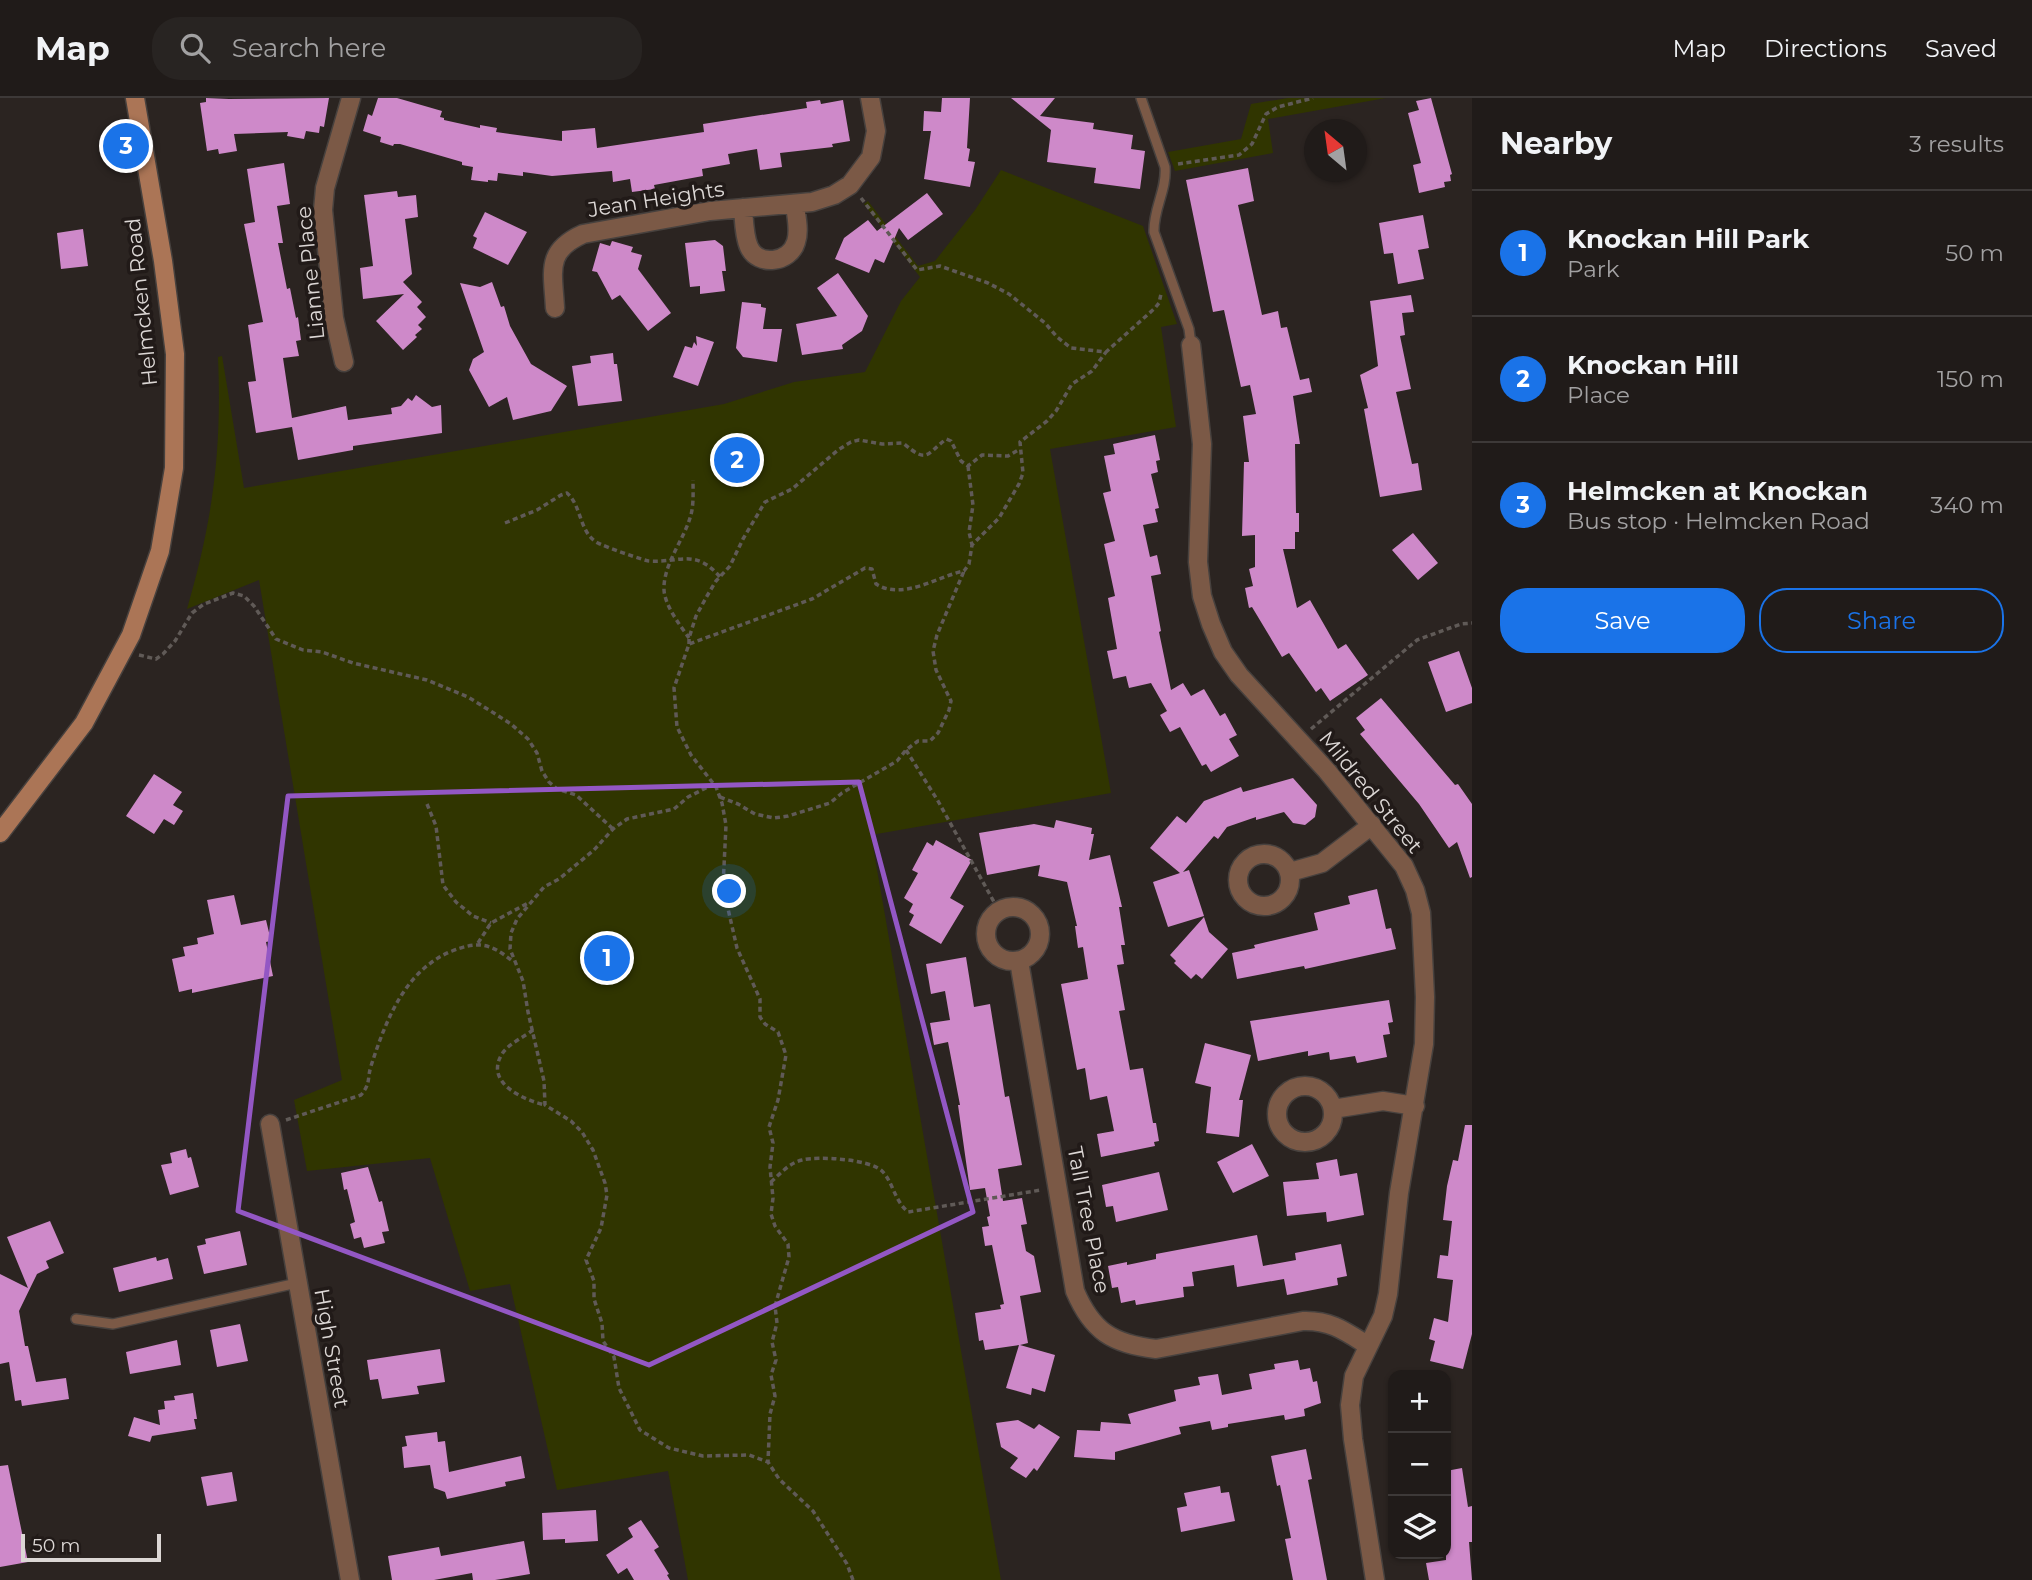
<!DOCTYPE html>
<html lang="en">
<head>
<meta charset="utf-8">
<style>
	body { margin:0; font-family:Montserrat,sans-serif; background:#282422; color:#f1f3f6 }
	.controls { position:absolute; right:21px; bottom:21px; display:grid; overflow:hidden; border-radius:14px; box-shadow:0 2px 5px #0004 }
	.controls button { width:63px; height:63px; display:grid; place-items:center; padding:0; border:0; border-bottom:2px solid #3d3938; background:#201b19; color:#f1f3f6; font:35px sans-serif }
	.compass { position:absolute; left:1304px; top:21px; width:63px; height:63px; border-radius:50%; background:#201b19; box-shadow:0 2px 5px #0004; rotate:331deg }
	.scale { position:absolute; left:21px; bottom:18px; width:140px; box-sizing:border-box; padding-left:7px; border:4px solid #dcd7d5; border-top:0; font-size:19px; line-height:24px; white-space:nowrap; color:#dcd7d5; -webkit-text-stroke:5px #211a18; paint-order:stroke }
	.you { position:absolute; left:730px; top:794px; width:24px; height:24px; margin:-18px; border:5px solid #fff; border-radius:50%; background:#1a73e8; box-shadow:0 0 0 10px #1a73e833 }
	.badge { display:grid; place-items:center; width:46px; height:46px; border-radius:50%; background:#1a73e8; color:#fff; font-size:23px; font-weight:700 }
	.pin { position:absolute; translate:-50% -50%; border:4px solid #fff; box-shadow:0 2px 7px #0006 }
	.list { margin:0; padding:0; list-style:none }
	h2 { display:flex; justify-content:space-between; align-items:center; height:91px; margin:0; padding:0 28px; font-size:30px }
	h2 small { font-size:23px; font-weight:400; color:#a2a1a2 }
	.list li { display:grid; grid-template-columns:46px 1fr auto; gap:21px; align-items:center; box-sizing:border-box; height:126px; padding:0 28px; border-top:2px solid #3d3938 }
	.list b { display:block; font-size:26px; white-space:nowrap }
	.list p { margin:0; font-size:23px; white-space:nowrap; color:#a2a1a2 }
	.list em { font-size:23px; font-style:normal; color:#a2a1a2 }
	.actions { display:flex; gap:14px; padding:21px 28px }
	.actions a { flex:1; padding:16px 0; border:2px solid #1a73e8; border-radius:28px; text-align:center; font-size:24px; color:#1a73e8 }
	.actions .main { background:#1a73e8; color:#fff }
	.icon { flex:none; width:38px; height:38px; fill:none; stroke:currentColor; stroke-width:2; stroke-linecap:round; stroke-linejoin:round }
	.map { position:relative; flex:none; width:1472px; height:1482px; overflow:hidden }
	header { display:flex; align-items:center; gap:42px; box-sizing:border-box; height:98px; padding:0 35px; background:#201b19; border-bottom:2px solid #3d3938 }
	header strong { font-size:33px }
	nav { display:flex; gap:38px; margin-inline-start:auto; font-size:24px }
	.search { width:490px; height:63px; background:#282422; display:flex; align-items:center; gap:18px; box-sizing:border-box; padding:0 24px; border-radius:28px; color:#a2a1a2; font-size:26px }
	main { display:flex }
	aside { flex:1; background:#201b19 }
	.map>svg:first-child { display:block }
</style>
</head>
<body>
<header>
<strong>Map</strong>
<div class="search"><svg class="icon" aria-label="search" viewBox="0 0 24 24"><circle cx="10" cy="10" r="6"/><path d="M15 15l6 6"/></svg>Search here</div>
<nav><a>Map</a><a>Directions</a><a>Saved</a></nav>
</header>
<main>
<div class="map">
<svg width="1472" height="1482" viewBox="0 0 1472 1482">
	<rect width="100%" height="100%" fill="#2b2421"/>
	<path fill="#303500" d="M1288,0H1386L1268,21L1273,55L1175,73L1168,54L1241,41L1251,6Z
		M1001,72L1143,128L1177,226L1161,229L1176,329L1050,351L1111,695L871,737L1001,1482H688L668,1373L557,1392L510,1186L470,1193L430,1060L307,1073L294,1002L342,982L259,482L187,511C213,421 222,353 218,259L222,258L244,390L724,306L794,284L865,274L901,203L920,179L864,106L868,103L918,168L935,163L975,112Z"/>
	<path fill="#ce89c9" d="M206,0L229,1L329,0L324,29L320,28L319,35L306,33L304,41L287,38L288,34L234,36L237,53L219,56L218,51L207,53L200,5L206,4Z
		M378,0H397L442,13L440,19L444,20V22L480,30V27L497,30L496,34L562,43V33L595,30L597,50L704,34L703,26L807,10L806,4L820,2L821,6L843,2L850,43L832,46L833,49L780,55L782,69L760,72L757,51L728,56L730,66L702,71L703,78L654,87L655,91L632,94L630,81L613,84L612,73L552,78L523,74V78L498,75L497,83L488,82V84L471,82L473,69L462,67V64L400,46H394L393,48L380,44L381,39L363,33L368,16L372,18Z
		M942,0H970L967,50L970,51L968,63L975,64L970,89L924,81L931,33H923L924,13L941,14Z
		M1011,0H1055L1040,18L1094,25L1093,31L1133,37L1131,51L1145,53L1140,91L1094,85L1096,70L1047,64L1051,32Z
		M1431,0L1452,76L1450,77L1451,83L1444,84L1445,89L1419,95L1413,67L1421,65L1408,15L1419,12L1416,3Z
		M284,65L290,106L277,108L283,145H278L287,191L290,190L296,220L298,219L301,242L296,243L299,258L283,260L292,320L346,308L348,322L392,316L391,310L401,308L408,300L412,303L416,297L432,309L441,307L442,335L353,348V352L298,362L292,329L256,335L248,284L256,283L248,227L263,224L244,126L255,124L247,71Z
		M1248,70L1254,103L1238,107L1262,217L1278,213L1281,230L1287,229L1300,282L1309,280L1312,294L1293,298L1300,346H1295L1296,415H1299V434H1295V451H1283L1297,510L1310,502L1338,551L1346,546L1368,577L1330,603L1321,590L1316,594L1289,555L1282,559L1252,509L1249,510L1245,490L1253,488L1249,471L1255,469V437L1242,438L1244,364H1249L1243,318L1256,316L1250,287L1241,289L1224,212L1213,214L1186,82Z
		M397,93L398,99L416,97L418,119L405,121L412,176L403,184L422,204L417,209L426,219L418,227L422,231L415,237L417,239L403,252L376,223L404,196L363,201L360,170L373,168L364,97Z
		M927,95L943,116L908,142L899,130L884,165L875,161L869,175L835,161L844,140L868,122L877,133Z
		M485,114L527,134L508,167L473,150L477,140L473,138Z
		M1423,117L1429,150L1418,152L1424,181L1398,186L1393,155L1384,156L1379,125Z
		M83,131L88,168L61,171L57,135Z
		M715,142L723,148L726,173H722L725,193L700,196V188L690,189L685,145Z
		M612,143L633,149L631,154L642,157L638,171L671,215L648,233L620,197L612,202L597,174L592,173L600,145L610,148Z
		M838,175L868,218L862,233L842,247L843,251L802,257L796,226L837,218L817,190Z
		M492,184L501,209L504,208L510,228L531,266L567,288L551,313L513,322L507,299L489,309L469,272L473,261L484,254L460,185L480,189Z
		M1411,197L1414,214L1402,215L1405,237L1400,238L1411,291L1396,294L1412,366L1418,365L1422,392L1380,399L1364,311L1368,310L1360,277L1378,268L1370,203Z
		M742,204L761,206V209L766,210L763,231H782L777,264L743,259L736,250Z
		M696,238L714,244L698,288L673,279L685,248L692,250L694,244L697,248Z
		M613,255L614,266H617L622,303L578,308L572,268L591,265L590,258Z
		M1155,337L1160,362L1156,363L1158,374L1151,376L1159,410L1155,411L1158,424L1143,427L1150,459L1157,457L1161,476L1151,478L1161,533L1159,534L1171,592L1183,585L1191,598L1204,591L1220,618L1225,615L1237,637L1229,641L1239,658L1211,674L1206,666L1202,668L1180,629L1170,634L1160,617L1167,613L1151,585L1129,590L1126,578L1113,581L1107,553L1117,551L1108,500L1115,498L1104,446L1115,443L1103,395L1111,393L1104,358L1115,356L1113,346Z
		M1413,435L1438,465L1418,482L1392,452Z
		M1459,553L1472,590V605L1446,614L1428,564Z
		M1381,600L1455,687L1458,686L1472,706V779L1470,780L1457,744L1449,750L1419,706L1360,636L1365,632L1356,620Z
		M154,676L182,694L173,707L183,713L174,727L164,721L154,736L126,718Z
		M1293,680L1317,707L1315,719L1305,727L1293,725L1284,714L1256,722V719L1227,729L1218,741L1214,738L1183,774L1189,772L1204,818L1168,829L1153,784L1180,775L1150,750L1177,718L1186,725L1204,703L1241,689L1243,694Z
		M1056,722L1092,730L1091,736H1094L1089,762L1110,757L1122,809H1119L1125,847H1121L1124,866L1117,867L1125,912L1119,913L1130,972L1143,970L1153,1025H1156L1159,1043L1154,1044L1155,1048L1101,1059L1097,1036L1114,1033L1107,998L1090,1002L1085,970L1077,972L1061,886L1088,881L1083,849L1078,850L1075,828H1077L1067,784L1038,778L1040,767L987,777L979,735L1034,726L1054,730Z
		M936,742L972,762L950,800L964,808L941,846L909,827L914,817L909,814L913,806L904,800L918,775L912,772L927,744L933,748Z
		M1377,791L1386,831L1391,830L1396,851L1305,871L1304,868L1237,881L1232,855L1255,850L1254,847L1318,832L1314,815L1350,806L1348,798Z
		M234,797L241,827L266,822L271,843L266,844L273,878L192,895V891L179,894L172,861L185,858L183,849L198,846L197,840L214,836L207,802Z
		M1204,819L1209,834L1228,851L1202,881L1196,876L1191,881L1174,865L1176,863L1170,857Z
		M966,859L974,909L990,906L1005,999L1009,998L1022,1067L998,1071L1003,1103L1022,1100L1027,1126L1021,1127L1026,1153L1034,1158L1041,1194L1020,1198L1028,1245L1020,1247L1055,1257L1045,1294L1032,1290L1031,1297L1006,1290L1019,1247L985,1252L983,1242L979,1243L975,1215L1001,1211L1000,1207L1004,1206L992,1147L985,1148L982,1129L989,1128L987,1119L990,1118L985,1090L970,1092L958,1007H960L948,944L934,947L930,925L950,922L945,893L931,896L926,866Z
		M1389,902L1393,924L1388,925L1390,936L1383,937L1387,959L1357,965L1355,958L1330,962L1329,954L1308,958V953L1258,963L1250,923Z
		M1205,945L1251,957L1239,1002H1243L1239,1039L1206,1035L1211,989L1195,985Z
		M1465,1027H1472V1236L1463,1271L1430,1263L1435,1243L1429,1241L1434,1220L1448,1224L1453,1182L1437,1180L1440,1157L1448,1158L1452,1123L1443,1122L1447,1088L1453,1062L1458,1063Z
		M1252,1046L1269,1078L1233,1095L1217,1064Z
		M186,1051L188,1060L191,1059L199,1089L170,1097L161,1067L172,1065L170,1055Z
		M1337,1061L1340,1078L1357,1075L1364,1117L1327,1124L1326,1114L1287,1118L1283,1084L1319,1081L1316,1065Z
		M368,1069L379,1104L382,1103L389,1133L382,1134L385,1145L364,1150L361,1139L354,1141L350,1126L355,1124L347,1091L344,1092L341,1075Z
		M1159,1074L1168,1112L1116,1124L1113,1108L1106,1109L1102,1087Z
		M50,1123L64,1155L46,1163L49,1170L37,1176L19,1213L25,1248H28L36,1284L66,1280L69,1301L22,1308L21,1302L15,1303L9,1264L0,1266V1176L28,1190L7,1139Z
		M240,1133L247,1167L204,1176L197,1148L206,1146L205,1141Z
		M1257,1137L1263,1168L1296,1162L1295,1155L1341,1146L1347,1178L1337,1180L1338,1187L1287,1197L1284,1181L1237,1189L1234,1167L1192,1174L1194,1188L1183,1189L1184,1199L1136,1207L1135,1202L1121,1205L1118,1189L1112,1190L1108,1168L1127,1164V1167L1156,1161V1156Z
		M156,1159L157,1163L168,1160L173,1181L119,1194L113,1170Z
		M240,1226L248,1263L217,1269L210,1232Z
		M177,1242L181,1267L130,1276L126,1254Z
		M440,1251L445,1284L417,1288L419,1296L382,1301L378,1281L370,1282L367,1262Z
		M1298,1262L1300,1272L1310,1270L1313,1284L1317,1283L1321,1305L1304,1311L1305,1318L1285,1322L1284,1317L1228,1326V1329L1212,1332L1210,1323L1179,1329L1181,1336L1115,1354V1362L1074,1359L1077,1332L1100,1333L1101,1324L1131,1326L1128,1316L1176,1303L1174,1292L1200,1287L1198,1279L1218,1276L1222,1297L1252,1291L1249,1276L1275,1271L1274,1266Z
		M193,1295L197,1321H194L196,1331L152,1338L150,1344L128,1338L134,1319L160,1327L158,1312L165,1311L164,1303L175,1302L174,1298Z
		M1018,1322L1034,1331L1039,1326L1060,1339L1037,1373L1034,1370L1026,1380L1010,1370L1018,1360L1001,1349L996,1325Z
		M437,1334L438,1344L445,1343L449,1374L521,1358L525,1380L505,1384L506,1388L447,1401L445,1394L434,1390L430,1367L404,1370L402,1349L407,1348L405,1338Z
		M1306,1351L1312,1381L1308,1382L1327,1482H1293L1285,1441L1291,1440L1280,1387L1277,1388L1271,1358Z
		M8,1367L28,1464L0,1469V1368Z
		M1462,1370L1468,1409L1472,1408V1444H1469L1472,1482H1429L1426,1465L1446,1462V1373Z
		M232,1374L237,1403L207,1408L201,1379Z
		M1220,1388L1221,1395L1229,1394L1235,1423L1181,1434L1177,1410L1187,1408L1184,1395Z
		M596,1412L598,1443L565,1445V1441L543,1442L542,1415Z
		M641,1422L659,1449L654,1452L669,1476L667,1477L670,1482H634L627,1470L618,1476L606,1457L633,1439L628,1430Z
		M524,1443L530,1476L495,1482H473L472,1475L434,1482H392L388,1458L439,1449L441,1458Z"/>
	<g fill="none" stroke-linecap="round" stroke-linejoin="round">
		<defs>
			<path id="lane" d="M1141,0L1165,69C1167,92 1153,111 1154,134L1189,231L1191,247
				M76,1221L113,1226L297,1185"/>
			<path id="street" d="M743,110C744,122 744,138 749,149C758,169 790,165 796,144C800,133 796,118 795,106
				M555,210C553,173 545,153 583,136L710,113L812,104L834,97L850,87L871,59L876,33L870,0
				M1191,247L1202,346L1198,464L1202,498L1211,526L1223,554L1239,577L1327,673L1404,768L1415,792L1421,815L1425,899L1424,946L1399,1095L1388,1196L1383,1218L1354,1278L1350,1307L1353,1341L1375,1482
				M344,264L334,220L323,112L325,90L351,0
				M1238 782a26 26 0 1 1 52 0a26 26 0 1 1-52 0Z
				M1290,774L1322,765L1372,727
				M986 836a27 27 0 1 1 54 0a27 27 0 1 1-54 0Z
				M1019,863L1075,1193C1092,1233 1112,1246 1156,1251L1303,1223C1330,1222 1345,1233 1367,1247
				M1277 1016a28 28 0 1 1 56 0a28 28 0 1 1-56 0Z
				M1333,1011L1383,1003L1415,1008
				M270,1026L350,1482"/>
			<path id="secondary" d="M0,735L84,625L131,537L160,453L174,370L175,256L163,163L135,0"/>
		</defs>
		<use href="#lane" stroke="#47413e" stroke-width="12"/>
		<use href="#street" stroke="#47413e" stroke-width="21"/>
		<use href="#secondary" stroke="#47413e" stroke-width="21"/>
		<path stroke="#605a57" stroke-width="3.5" stroke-dasharray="5 3.5" stroke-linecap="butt" d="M1178,66L1239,57L1252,46L1266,16L1278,9L1313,0
			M861,100L917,172L940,168L988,185L1009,196L1045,225L1057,239L1071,250L1106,254L1155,210L1159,205L1161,196
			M968,368L973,407L969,434L972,447
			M505,425L537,412L561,397L567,395C582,408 579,435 598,445C603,448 645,463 649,463C680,465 695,450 720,479
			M689,540C680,527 665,508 664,492C663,467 683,443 690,420C694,408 693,395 693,382
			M689,546V540L696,518L707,498L716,483L730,468L743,441L765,404L792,391L838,352L851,344L859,342L882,346L903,345C927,365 925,358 946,341L951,343L961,363L968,368L982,357L1008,358L1020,351
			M139,557L156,561L163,556L175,543L192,515L204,506L233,495L244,498L254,508L276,541L303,552L322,554L353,565L427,582L468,599L489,612L511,626L528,641L537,655L542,673L549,684L557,691L576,697L613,731
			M1311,631L1417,542L1461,526L1472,525
			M906,652L938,703L999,813
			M714,686L688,699L674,711L627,721L613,731L594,752L559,781L544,789L517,821L511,835L510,851L523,883L528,914L544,983L545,1007L571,1023L582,1034L593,1052L605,1085L607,1097L601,1130L586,1162L594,1183V1201L602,1225L603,1243L614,1259L619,1290L640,1332L669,1350L703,1358L749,1357L768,1364
			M720,699L738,706L755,716L774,720L788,718L830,705L842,695L897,663L906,652L918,643H930L938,635L949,612L951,603L936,572L933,553L937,537L964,473
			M427,706L436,728L443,787L456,804L473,818L491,825
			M478,845L491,825L528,805
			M533,932C524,939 508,946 502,956C484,985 524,1002 545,1007
			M286,1022L361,997C371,985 367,981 371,968C386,922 405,872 452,853C478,843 490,845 511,862
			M771,1084C780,1076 789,1065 802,1062C819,1058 869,1061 882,1073C893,1084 894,1102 908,1114L1041,1092
			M853,1482L847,1466L813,1413L779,1381L768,1364L770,1316L775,1298L771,1277L776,1262L772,1244L777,1225L775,1208L789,1159L788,1146L775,1128L771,1116L773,1100L770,1069L773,1045L769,1029L778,1002L786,957L778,934L765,926L760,919V901L737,850L723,789L726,727L722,705L716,689L691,657L677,629L674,590L689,546L812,501L865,470L872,471L876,486C903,503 938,478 964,473L969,466L972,447L999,420L1019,386L1023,375L1020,344L1047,323L1056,313L1072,286L1092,273L1106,254"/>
		<use href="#lane" stroke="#7b5946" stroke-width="9"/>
		<use href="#street" stroke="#7b5946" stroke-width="18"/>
		<use href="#secondary" stroke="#ab7556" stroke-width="18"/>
	</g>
	<path fill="none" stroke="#9357c4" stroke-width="5" stroke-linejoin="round" d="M859,684L973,1114L649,1267L238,1113L288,698Z"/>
	<g text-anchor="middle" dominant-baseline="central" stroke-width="7" stroke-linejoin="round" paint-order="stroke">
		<g font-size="21" fill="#dcd7d5" stroke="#211a18">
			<text transform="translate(656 101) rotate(-9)">Jean Heights</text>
			<text transform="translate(310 175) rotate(-96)">Lianne Place</text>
			<text transform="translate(141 204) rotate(-96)">Helmcken Road</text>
			<text transform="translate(1371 694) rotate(51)">Mildred Street</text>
			<text transform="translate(1089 1122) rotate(79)">Tall Tree Place</text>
			<text transform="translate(332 1250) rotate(80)">High Street</text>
		</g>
	</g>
</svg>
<div class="controls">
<button>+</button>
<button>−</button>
<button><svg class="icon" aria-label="layers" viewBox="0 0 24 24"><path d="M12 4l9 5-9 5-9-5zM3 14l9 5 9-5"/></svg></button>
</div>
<svg class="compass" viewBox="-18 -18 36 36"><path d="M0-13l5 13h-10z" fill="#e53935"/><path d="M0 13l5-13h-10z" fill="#a2a1a2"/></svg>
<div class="scale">50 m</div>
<div class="you"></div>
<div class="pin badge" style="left:607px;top:860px">1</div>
<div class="pin badge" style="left:737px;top:362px">2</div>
<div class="pin badge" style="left:126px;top:48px">3</div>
</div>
<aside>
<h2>Nearby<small>3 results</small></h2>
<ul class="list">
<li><span class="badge">1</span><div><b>Knockan Hill Park</b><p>Park</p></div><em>50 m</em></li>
<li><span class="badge">2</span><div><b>Knockan Hill</b><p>Place</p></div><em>150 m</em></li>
<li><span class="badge">3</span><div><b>Helmcken at Knockan</b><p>Bus stop · Helmcken Road</p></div><em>340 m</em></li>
</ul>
<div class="actions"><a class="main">Save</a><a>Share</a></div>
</aside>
</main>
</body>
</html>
